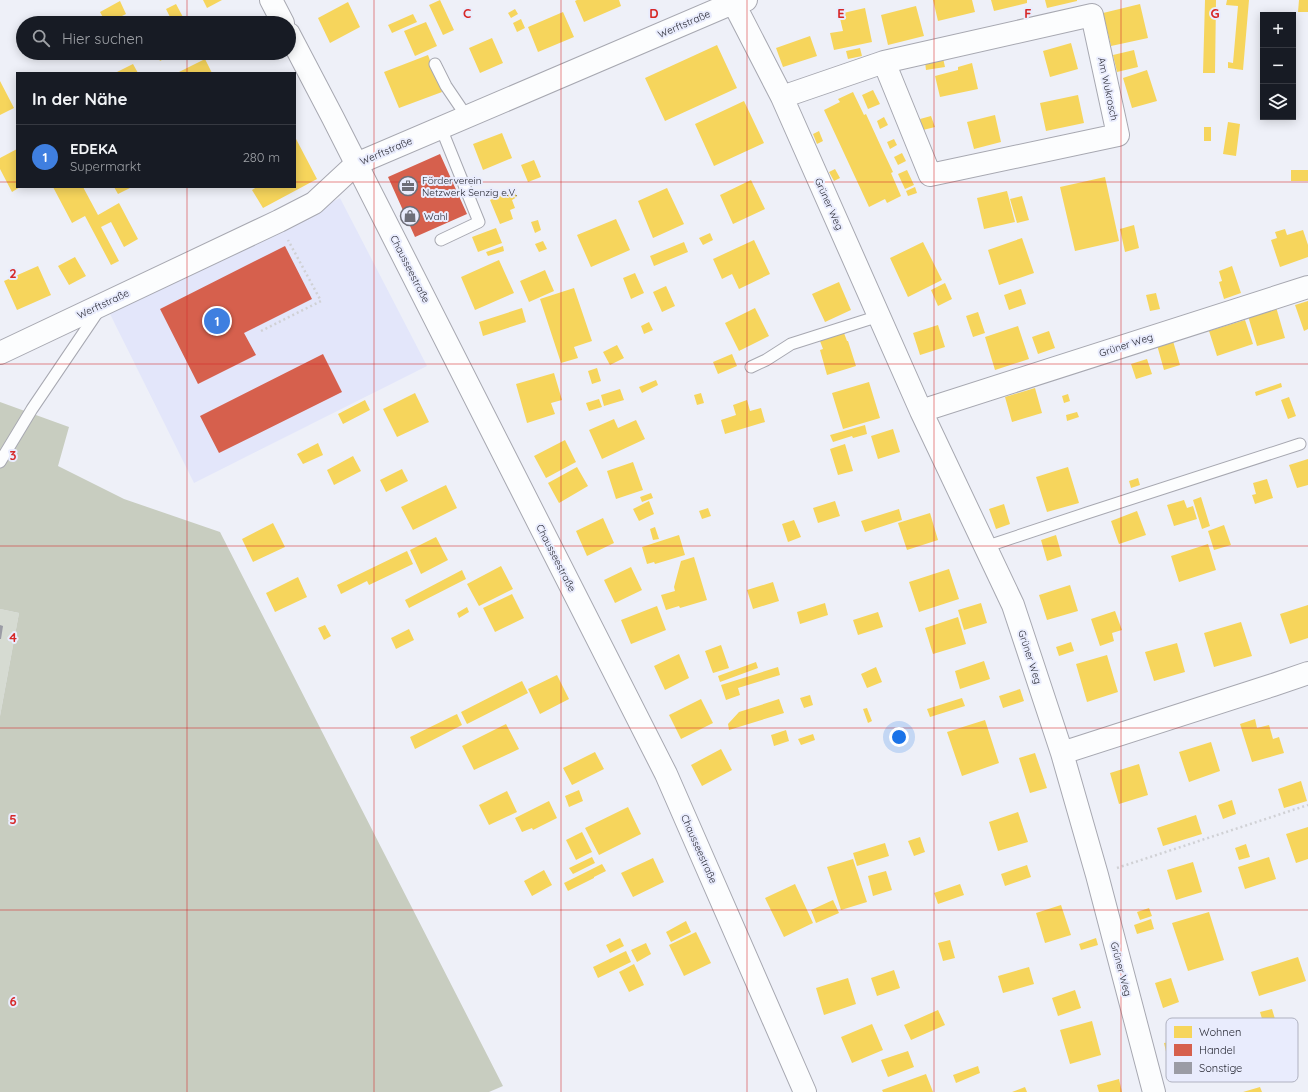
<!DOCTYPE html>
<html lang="de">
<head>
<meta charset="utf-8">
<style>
	body { margin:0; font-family:Quicksand,sans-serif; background:#20242c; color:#f1f3f6 }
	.controls { position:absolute; right:12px; top:12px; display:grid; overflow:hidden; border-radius:0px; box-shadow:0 2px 10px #0003 }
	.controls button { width:36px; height:36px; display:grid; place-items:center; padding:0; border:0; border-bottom:1px solid #363941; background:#171b24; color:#f1f3f6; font:20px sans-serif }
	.you { position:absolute; left:899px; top:737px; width:14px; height:14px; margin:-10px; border:3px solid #fff; border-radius:50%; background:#1a73e8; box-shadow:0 0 0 6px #1a73e833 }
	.badge { display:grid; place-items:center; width:26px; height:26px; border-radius:50%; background:#b45309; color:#fff; font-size:13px; font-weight:700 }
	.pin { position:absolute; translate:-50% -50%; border:2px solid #fff; box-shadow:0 1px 4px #0006 }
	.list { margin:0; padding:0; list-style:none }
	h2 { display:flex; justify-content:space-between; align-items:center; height:52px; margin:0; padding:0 16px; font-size:17px }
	h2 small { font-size:13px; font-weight:400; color:#9ea1a6 }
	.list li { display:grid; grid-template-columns:26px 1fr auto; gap:12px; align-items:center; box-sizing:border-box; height:64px; padding:0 16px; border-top:1px solid #363941 }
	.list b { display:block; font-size:15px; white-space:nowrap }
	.list p { margin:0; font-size:13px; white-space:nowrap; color:#9ea1a6 }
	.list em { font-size:13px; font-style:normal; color:#9ea1a6 }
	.icon { flex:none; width:22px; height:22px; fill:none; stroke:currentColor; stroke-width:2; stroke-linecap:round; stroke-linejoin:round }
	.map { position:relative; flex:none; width:1308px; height:1092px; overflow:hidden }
	.search { position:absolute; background:#171b24; box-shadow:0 2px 10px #0003; left:16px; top:16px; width:280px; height:44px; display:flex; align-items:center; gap:10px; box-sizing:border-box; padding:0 14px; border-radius:22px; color:#9ea1a6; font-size:15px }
	.panel { position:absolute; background:#171b24; box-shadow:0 2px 10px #0003; left:16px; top:72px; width:280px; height:116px; border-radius:0px }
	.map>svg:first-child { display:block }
</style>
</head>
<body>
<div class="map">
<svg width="1308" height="1092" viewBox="0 0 1308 1092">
	<rect width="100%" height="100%" fill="#eef0f8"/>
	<path fill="#e3e6fa" d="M340,198L427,366L194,483L109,312Z"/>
	<path fill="#d6dbd2" d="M0,609L19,613L0,716Z"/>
	<path fill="#c8cdc0" d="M0,402L69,427L58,466L124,499L220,532L503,1086L489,1092H0V716L19,613L0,609Z"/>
	<path fill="#f6d55c" d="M203,0H222L207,8Z
		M440,0L454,30L443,35L429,5Z
		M577,0H619L621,6L584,22L575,1Z
		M933,0H972L975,12L938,21Z
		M991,0H1027V3L994,11Z
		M1045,0H1077V1L1047,8Z
		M1205,0H1216L1215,73H1203Z
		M1227,0H1249L1243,70L1228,68V62L1233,63L1238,6L1226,5Z
		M1299,0H1308V12H1298Z
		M120,1L126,14L108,23H106L100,12Z
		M348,2L360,27L330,43L318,18Z
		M176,4L184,19L177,23H173L166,9Z
		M1140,4L1148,38L1111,46L1103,13Z
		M916,6L924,36L888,45L881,15Z
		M865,8L872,42L834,50L830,33L843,31L839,14Z
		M515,9L518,14L511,18L508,13Z
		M563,12L574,37L538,52L528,27Z
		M413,14L417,22L392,33L388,25Z
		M521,19L525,28L517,32L513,23Z
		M426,22L437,46L415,56L404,31Z
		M810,36L817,56L783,67L776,48Z
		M492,38L503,63L480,73L469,48Z
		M1071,43L1078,69L1050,77L1043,51Z
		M717,45L737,88L665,121L645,78Z
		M860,48L862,56L848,59L846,51Z
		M1134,50L1138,67L1117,72L1113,55Z
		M113,53H127L115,59Z
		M156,53H175L160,61Z
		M428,55L442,92L399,108L384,72Z
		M943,58L945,67L926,70L925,62Z
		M205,59L212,73H177Z
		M972,63L978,89L940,97L935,76L958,70V67Z
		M133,64L138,73H115Z
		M1147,70L1157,101L1132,108L1123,78Z
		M0,81L14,108L0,115Z
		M873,90L880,104L868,109L862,95Z
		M853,92L864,115L866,114L883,151L893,172L891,173L901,196L887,203L885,199L869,207L824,110L840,102L838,99Z
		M1078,95L1084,123L1046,131L1040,103Z
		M744,101L764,143L714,166L695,124Z
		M995,115L1001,142L974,149L967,122Z
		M931,116L935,127L923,130L920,119Z
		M884,117L888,125L880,129L877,121Z
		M1228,122L1240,124L1236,156L1223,154Z
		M1204,127H1211V141H1204Z
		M819,131L823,141L817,144L813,134Z
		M502,133L512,158L483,170L473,144Z
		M295,137L317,179L263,208L252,190L257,187H295Z
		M894,139L897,145L890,149L887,142Z
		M17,149V187H20L12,192L0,169V158Z
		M902,153L906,161L898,165L894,157Z
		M534,160L541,177L528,182L521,165Z
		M835,169L840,178L834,181L829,172Z
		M907,170L914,185L905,189L898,174Z
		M1291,170H1308V181H1291Z
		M1105,177L1119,241L1075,251L1060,187Z
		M751,180L765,209L733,224L720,195Z
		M53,187H83L98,215L119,203L138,239L124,247L111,222L101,227L119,261L111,265L85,216L72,223Z
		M114,187H132L118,194Z
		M915,187L917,193L908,196L906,191Z
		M667,188L684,224L653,238L638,201Z
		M514,190L517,197L512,200L515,208L510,210L513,219L500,224L490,200Z
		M1007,191L1015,222L984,229L977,198Z
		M1022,196L1029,220L1017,223L1010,199Z
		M616,219L630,250L591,267L577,235Z
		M538,220L541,230L535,233L531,222Z
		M1134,225L1139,248L1125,252L1120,229Z
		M496,228L502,243L478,252L472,237Z
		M1285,229L1287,235L1303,230L1308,245V257L1280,267L1271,240L1277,238L1275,232Z
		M710,233L713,240L703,245L699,238Z
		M1022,238L1034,273L999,285L988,250Z
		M754,240L770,274L739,289L732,274L722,279L713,259Z
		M543,241L547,249L539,252L535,244Z
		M684,242L688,252L654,266L650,256Z
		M923,242L942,280L908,297L890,258Z
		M503,246L504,251L488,256L486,252Z
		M75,257L86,276L69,285L58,266Z
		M499,260L514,293L475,310L461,277Z
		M38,266L51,295L17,310L4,281Z
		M1232,266L1241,293L1224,299L1219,282L1222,281L1219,271Z
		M545,270L554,291L529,302L520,281Z
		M635,273L644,293L631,299L623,278Z
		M839,282L851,310L825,322L812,294Z
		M945,283L952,299L938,306L931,290Z
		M666,286L675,306L662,312L653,292Z
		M574,288L592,341L574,347L578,358L561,363L540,299Z
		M1021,289L1026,304L1009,310L1004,295Z
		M1156,293L1160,309L1150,311L1146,295Z
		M1308,301V329L1304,331L1295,305Z
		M1276,307L1285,338L1257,346L1248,316Z
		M522,308L526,322L483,336L479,322Z
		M755,308L769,336L739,351L725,323Z
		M978,312L985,333L973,337L966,316Z
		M1245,320L1253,344L1217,356L1209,331Z
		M649,322L653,330L644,334L641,326Z
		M938,325L945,347L920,355L913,333Z
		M1018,326L1029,359L995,370L985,337Z
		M1049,331L1055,348L1038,354L1032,337Z
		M844,333L847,341H848L856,366L827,375L820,350L823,349L820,341Z
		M1173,341L1180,365L1164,370L1157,345Z
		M617,345L624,358L610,365L603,352Z
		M732,354L737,366L718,374L713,362Z
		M1147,359L1152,374L1136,379L1131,364Z
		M597,368L601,381L592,384L588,371Z
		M554,373L562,400L551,403L555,414L527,423L516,384Z
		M656,380L658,385L642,393L639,387Z
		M869,382L880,418L843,429L832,393Z
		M1281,383L1282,387L1256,396L1255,392Z
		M1035,388L1042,413L1012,422L1005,397Z
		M620,389L624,400L604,406L601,395Z
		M415,393L429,422L397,437L383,409Z
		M701,393L704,403L697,405L694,395Z
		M1068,394L1070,401L1064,403L1062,396Z
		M1289,397L1296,416L1288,419L1281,400Z
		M599,399L602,407L589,411L586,403Z
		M365,400L370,410L343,424L338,414Z
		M747,400L750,411L761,408L765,422L725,434L721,420L736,415L733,405Z
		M1077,412L1079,417L1067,421L1066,415Z
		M614,419L618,428L636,420L645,439L602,459L589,430Z
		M865,425L867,434L853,438L852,436L833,442L830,435Z
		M893,429L900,452L878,459L871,436Z
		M565,440L576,462L546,478L534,456Z
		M318,443L323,455L303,464L297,454Z
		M845,444L853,471L838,475L830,449Z
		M353,456L361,471L334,485L327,470Z
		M1308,459V485L1297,488L1289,465Z
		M633,462L643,490L616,499L607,471Z
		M577,467L588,486L559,503L548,483Z
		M1068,467L1079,503L1047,512L1036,477Z
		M402,469L408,481L386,492L380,480Z
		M1138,478L1140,485L1131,488L1129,481Z
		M1267,479L1273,498L1255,504L1252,495L1256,494L1253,483Z
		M446,485L457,508L413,530L401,507Z
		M651,493L653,498L642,502L640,497Z
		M1201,497L1210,526L1202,529L1193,500Z
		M1184,500L1187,508L1193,506L1197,519L1174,526L1167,505Z
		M649,501L654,514L639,521L633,509Z
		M835,501L840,516L818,523L813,508Z
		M1004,504L1010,524L996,529L989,509Z
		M708,508L711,516L702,519L699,511Z
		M899,509L902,520L865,532L861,521Z
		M1137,511L1146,535L1119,544L1111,521Z
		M930,513L938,540L907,550L898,523Z
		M603,518L614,543L587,556L576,531Z
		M794,520L801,537L788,542L782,524Z
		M273,523L285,547L253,562L242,539Z
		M1224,525L1231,545L1214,550L1208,531Z
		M655,527L659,539L653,540L650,529Z
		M679,535L685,555L655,564L654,562L647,564L642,547Z
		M1056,535L1062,556L1047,561L1041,540Z
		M436,537L448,560L421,574L410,550Z
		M1208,544L1216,570L1179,582L1171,556Z
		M407,551L413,564L369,585L367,581L341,594L337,585Z
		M694,557L707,600L680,608L679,606L666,610L661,595L675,591L674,587L681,561Z
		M501,566L513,589L479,606L467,584Z
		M631,567L642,590L615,603L604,580Z
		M949,569L959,599L919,612L909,582Z
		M462,570L466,579L409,608L405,600Z
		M298,577L307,597L275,612L266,593Z
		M773,582L779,601L753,609L747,590Z
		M1070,585L1078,611L1047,620L1039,595Z
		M512,594L524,618L495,632L483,608Z
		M825,603L828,615L800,624L797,612Z
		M981,603L987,623L964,630L958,610Z
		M1308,605V638L1290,644L1280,614Z
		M657,606L666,630L631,644L621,620Z
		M467,607L469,612L459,618L457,613Z
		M1115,611L1122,630L1112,633L1114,641L1100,646L1091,619Z
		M878,612L883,627L858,635L853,620Z
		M958,617L966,644L933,654L925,628Z
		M1241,622L1252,656L1214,667L1204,633Z
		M325,625L331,636L324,640L318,628Z
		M409,629L414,640L396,649L391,638Z
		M1071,642L1074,651L1059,656L1056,647Z
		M1177,643L1185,672L1154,681L1145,652Z
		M721,645L729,668L713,673L705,651Z
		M679,654L689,678L665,690L654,666Z
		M1107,655L1118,692L1087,702L1076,664Z
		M984,661L990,679L960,689L955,671Z
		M756,662L758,668L720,682L718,676Z
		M778,667L780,675L738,688L740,695L726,700L721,685Z
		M876,667L882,682L867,688L861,674Z
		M557,675L569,699L540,714L528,689Z
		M522,681L528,693L467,724L461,712Z
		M1020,689L1024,701L1003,708L999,696Z
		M810,695L813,705L804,708L800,698Z
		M962,698L965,706L930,717L927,709Z
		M701,699L713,723L681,739L669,715Z
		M779,699L784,713L729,730L728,724L739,712Z
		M867,708L872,721L868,723L863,709Z
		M457,714L462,725L415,749L410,737Z
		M1255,719L1257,728L1269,725L1273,739L1279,737L1284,753L1252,762L1240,724Z
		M985,720L999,763L962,776L947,732Z
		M506,724L519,749L474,770L462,746Z
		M786,730L789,741L774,746L771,735Z
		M813,734L815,740L801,745L798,739Z
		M1211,742L1220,771L1189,782L1179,752Z
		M721,749L732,770L702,786L691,765Z
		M595,752L604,769L572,785L563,768Z
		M1035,753L1047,788L1030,793L1019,758Z
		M1139,764L1148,795L1119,804L1110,773Z
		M1301,781L1307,801L1284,808L1278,789Z
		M579,790L583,801L569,807L565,796Z
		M507,791L517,812L489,825L479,805Z
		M1232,800L1236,814L1223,819L1218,805Z
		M549,801L557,818L533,830L532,828L522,832L515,818Z
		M628,807L641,834L599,855L585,828Z
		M1018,812L1028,842L998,851L989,822Z
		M1196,815L1202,834L1163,846L1157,828Z
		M1308,827V859L1296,863L1286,834Z
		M582,832L592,852L576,860L566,840Z
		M920,837L925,852L914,856L908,841Z
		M885,843L889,856L857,866L853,853Z
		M1246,844L1250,857L1239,860L1235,848Z
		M592,857L595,863L573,874L569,868Z
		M1269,857L1276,879L1245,889L1238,867Z
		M653,858L664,882L633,897L621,873Z
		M853,859L867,902L841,910L827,867Z
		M1193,862L1202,892L1176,900L1167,870Z
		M602,864L606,871L594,877V878L568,891L564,883Z
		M1027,865L1031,877L1005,886L1001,874Z
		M544,870L552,885L532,896L524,881Z
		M886,871L892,890L873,896L868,876Z
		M795,884L813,923L784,937L765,898Z
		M960,884L964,895L938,904L934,893Z
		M833,900L839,913L816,923L811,910Z
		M1061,905L1071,935L1045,943L1036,913Z
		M1149,908L1152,916L1140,920L1137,912Z
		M1209,912L1224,960L1188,971L1172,923Z
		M1151,919L1154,929L1137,934L1134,925Z
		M686,921L691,932L671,942L666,932Z
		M696,932L711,963L684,976L669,945Z
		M620,938L624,946L610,953L606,945Z
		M1096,938L1098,945L1081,950L1079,944Z
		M950,940L955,958L943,961L938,943Z
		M646,943L651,954L637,962L631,950Z
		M626,951L631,962L598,978L593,967Z
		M1298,957L1306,981L1259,996L1251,972Z
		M634,964L644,985L629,992L619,972Z
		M1029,967L1034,984L1003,993L998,976Z
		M894,970L900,988L877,996L871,978Z
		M848,978L856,1004L824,1015L816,988Z
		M1171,978L1179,1002L1163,1008L1155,983Z
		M1075,990L1081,1008L1058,1016L1052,998Z
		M1272,1009L1275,1019L1263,1022L1260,1012Z
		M938,1010L945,1025L911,1040L904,1025Z
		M1092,1021L1101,1055L1070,1064L1060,1030Z
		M872,1024L883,1050L852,1063L841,1037Z
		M1181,1040L1184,1053L1167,1056L1164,1043Z
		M908,1051L914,1067L888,1077L881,1060Z
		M978,1066L980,1073L956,1083L953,1075Z
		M926,1074L933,1092H883L882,1090Z
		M1119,1079L1122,1092H1099L1097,1085Z
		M1025,1087L1027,1092H1012Z
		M1260,1087L1262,1092H1243Z"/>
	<path fill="#d6604d" d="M440,154L467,214L415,237L388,177Z
		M285,246L312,299L244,333L256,355L198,384L160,309Z
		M323,354L342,392L219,453L200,416Z"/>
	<path fill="#9b9ca5" d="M0,625L3,626L1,639H0Z"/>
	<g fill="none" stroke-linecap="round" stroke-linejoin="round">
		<defs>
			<path id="lane" d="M435,64L446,86L467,117
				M441,128L479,222L441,240
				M751,367L766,360L791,344L879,316
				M0,462L32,409L99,310
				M985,547L1087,513L1300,444"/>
			<path id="street" d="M732,0L782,97L921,411L1013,605L1062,753L1097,875L1154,1092
				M782,97L884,62L930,175L1118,135L1092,15L884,62
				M0,353L279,221L314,203L356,164L733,3L746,0
				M921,411L1308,287
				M1062,753L1273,685L1308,673"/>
			<path id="secondary" d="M271,0L283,23
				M289,34L333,118L666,774L805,1092"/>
		</defs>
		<use href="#lane" stroke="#a7a8b1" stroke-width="13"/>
		<use href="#street" stroke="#a7a8b1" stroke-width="24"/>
		<use href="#secondary" stroke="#a7a8b1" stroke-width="24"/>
		<path stroke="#d0d1d5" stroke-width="2.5" stroke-dasharray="2 3" stroke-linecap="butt" d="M261,331L321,301L288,240
			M1117,868L1308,805"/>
		<use href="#lane" stroke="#fcfdfe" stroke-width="11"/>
		<use href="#street" stroke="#fcfdfe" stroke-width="22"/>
		<use href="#secondary" stroke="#fcfdfe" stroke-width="22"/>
	</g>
	<path fill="none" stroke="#d62828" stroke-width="1" stroke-opacity="0.55" d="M187,0V23M374,0V1092M561,0V1092M747,0V1092M934,0V1092M1121,0V1092M187,53V73M0,182H17M295,182H1308M187,187V1092M0,364H1308M0,546H1308M0,728H1308M0,910H1308"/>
	<defs>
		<symbol id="office-ring" viewBox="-11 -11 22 22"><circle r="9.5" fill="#e9ecfd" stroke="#6d6e78" stroke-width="1.5"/><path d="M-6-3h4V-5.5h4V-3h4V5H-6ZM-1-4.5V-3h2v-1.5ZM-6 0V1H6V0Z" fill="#6d6e78"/></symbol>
		<symbol id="shop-ring" viewBox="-11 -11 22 22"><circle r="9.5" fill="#e9ecfd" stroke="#6d6e78" stroke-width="1.5"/><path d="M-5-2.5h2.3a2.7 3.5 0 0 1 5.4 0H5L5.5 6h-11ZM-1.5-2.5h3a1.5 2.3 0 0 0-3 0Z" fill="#6d6e78"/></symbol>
	</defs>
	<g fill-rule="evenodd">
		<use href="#office-ring" x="397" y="175" width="22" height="22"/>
		<use href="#shop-ring" x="399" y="205" width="22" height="22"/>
	</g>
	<g text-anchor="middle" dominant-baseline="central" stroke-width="4" stroke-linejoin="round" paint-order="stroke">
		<g font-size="10" fill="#272833" stroke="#e9ecfd">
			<text transform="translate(684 24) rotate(-23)">Werftstraße</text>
			<text transform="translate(1108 89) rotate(78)">Am Wukrosch</text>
			<text transform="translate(386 151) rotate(-23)">Werftstraße</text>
			<text transform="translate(829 204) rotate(66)">Grüner Weg</text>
			<text transform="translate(410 269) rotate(63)">Chausseestraße</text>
			<text transform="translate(103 304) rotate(-25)">Werftstraße</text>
			<text transform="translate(1126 345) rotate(-18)">Grüner Weg</text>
			<text transform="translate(556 558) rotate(63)">Chausseestraße</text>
			<text transform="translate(1030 657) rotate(72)">Grüner Weg</text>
			<text transform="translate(699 849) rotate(66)">Chausseestraße</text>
			<text transform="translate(1121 969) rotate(75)">Grüner Weg</text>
		</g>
		<g font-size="10" fill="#272833" stroke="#e9ecfd" text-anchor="start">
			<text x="422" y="180">Förderverein<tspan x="422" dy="12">Netzwerk Senzig e.V.</tspan></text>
			<text x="424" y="216">Wahl</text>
		</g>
	</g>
	<rect x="1166" y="1018" width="132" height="64" rx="6" fill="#e9ecfd" stroke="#afb1c0" stroke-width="1"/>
	<rect x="1174" y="1026" width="18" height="12" fill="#f6d55c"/>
	<rect x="1174" y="1044" width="18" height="12" fill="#d6604d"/>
	<rect x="1174" y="1062" width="18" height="12" fill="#9b9ca5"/>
	<g font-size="11" fill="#272833">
		<text x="1199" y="1036">Wohnen</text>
		<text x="1199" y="1054">Handel</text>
		<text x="1199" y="1072">Sonstige</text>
	</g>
	<g font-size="13" text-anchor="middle" font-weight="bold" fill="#d62828" stroke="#e9ecfd" stroke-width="4" stroke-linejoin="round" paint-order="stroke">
		<text x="467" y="18">C</text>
		<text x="654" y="18">D</text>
		<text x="841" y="18">E</text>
		<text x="1028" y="18">F</text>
		<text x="1215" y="18">G</text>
		<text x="13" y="278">2</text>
		<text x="13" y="460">3</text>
		<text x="13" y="642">4</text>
		<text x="13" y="824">5</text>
		<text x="13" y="1006">6</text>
	</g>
</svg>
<div class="controls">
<button>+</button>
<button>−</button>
<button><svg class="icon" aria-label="layers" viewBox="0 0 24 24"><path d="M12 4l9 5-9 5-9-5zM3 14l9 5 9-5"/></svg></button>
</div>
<div class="you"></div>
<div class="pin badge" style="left:217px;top:321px;background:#3f7fe0">1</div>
<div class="search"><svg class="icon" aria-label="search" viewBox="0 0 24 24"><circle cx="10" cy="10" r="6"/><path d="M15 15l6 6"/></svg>Hier suchen</div>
<section class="panel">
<h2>In der Nähe<small></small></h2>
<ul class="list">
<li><span class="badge" style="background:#3f7fe0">1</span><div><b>EDEKA</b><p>Supermarkt</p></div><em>280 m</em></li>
</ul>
</section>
</div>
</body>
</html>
